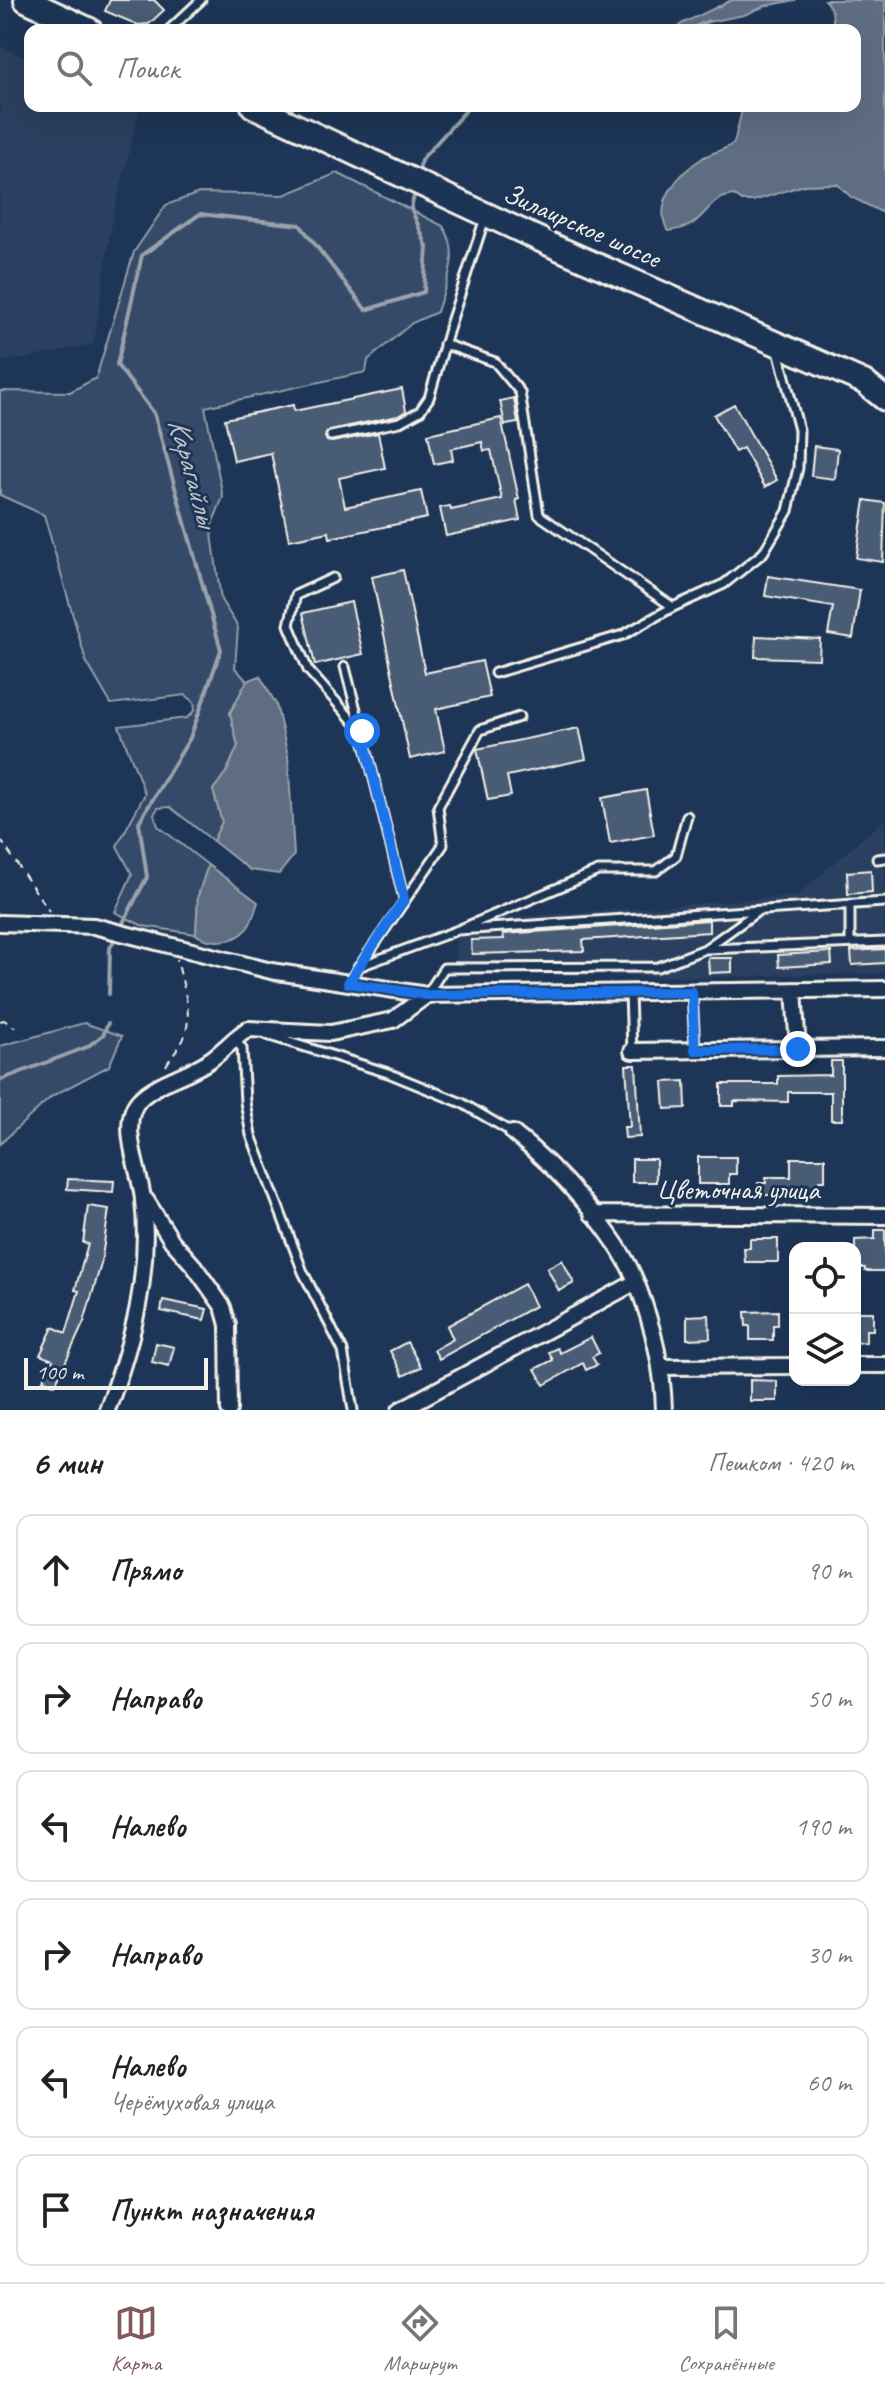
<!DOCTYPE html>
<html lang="ru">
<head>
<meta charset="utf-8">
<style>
	body { margin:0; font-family:Caveat,sans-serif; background:#f2f2f2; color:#222 }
	.controls { position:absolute; right:24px; bottom:24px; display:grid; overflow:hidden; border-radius:16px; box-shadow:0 8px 32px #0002 }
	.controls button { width:72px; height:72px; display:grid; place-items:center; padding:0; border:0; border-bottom:2px solid #e0e0e0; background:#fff; color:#222; font:40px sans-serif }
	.scale { position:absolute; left:24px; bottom:20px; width:184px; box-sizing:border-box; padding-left:8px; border:4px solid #f4f1e8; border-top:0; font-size:22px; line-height:28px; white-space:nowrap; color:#f4f1e8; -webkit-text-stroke:6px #1d3557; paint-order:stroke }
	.stop { position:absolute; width:24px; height:24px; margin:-18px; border:6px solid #1a73e8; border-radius:50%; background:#fff }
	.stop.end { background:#1a73e8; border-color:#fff; box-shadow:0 2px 8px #0008 }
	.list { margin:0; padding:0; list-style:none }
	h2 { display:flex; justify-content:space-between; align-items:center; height:104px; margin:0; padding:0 32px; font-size:34px }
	h2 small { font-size:26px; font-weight:400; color:#767676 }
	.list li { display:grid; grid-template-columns:52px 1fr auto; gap:24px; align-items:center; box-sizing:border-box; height:112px; margin:0 16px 16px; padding:0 16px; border:2px solid #e0e0e0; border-radius:16px }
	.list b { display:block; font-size:30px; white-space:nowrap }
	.list p { margin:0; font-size:26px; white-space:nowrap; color:#767676 }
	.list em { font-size:26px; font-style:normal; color:#767676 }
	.icon { flex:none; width:44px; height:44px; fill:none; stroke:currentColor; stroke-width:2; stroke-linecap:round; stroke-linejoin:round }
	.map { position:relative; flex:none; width:885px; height:1410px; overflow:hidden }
	.search { position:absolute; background:#fff; box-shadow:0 8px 32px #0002; left:24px; right:24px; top:24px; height:88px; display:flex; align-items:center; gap:20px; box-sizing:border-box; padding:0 28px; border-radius:16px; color:#767676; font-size:30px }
	.sheet { height:872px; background:#fff }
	nav { display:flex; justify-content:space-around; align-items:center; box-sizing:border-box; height:112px; border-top:2px solid #e0e0e0; background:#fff; font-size:22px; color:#767676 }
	nav a { display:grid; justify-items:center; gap:4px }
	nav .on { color:#85585c }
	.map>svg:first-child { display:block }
</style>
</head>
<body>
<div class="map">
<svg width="885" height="1410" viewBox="0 0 885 1410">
	<rect width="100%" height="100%" fill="#1d3557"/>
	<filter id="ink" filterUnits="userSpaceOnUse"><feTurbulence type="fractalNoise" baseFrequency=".0125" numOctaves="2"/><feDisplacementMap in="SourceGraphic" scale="16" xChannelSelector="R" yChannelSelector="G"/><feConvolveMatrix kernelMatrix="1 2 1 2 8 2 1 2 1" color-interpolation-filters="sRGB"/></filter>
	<g filter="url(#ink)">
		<path fill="#2a4060" d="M0,46L30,60V106H126L139,112L112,220L94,344L23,359L0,361Z
			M885,819V973L701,977L454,974L456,939L506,918L796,896Z"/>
		<path fill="#354a67" stroke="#949ea8" stroke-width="2" d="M337,173L443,226C462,255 446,281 437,312L412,323L368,360L366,372L205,407L223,497L211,527L221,600L238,627L235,668L247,681L230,713L238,746L227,771L213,790L222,822L213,841L170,807L158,808L154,814L158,826L208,865L198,896L196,934L143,926L115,912L132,874L117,846L145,794L119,726L187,718L195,710L194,702L186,695L111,704L86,661L44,515L0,495V391L70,392L96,378L134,252L166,205L199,193L284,195Z
			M84,1023L122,1036L109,1066L52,1096L0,1144V1046Z"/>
		<path fill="#5e6d82" stroke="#9aa2ab" stroke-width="2" d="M732,0H796L765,6L744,15L703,23L691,30H676L681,24Z
			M825,0H885V214L851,197L837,184L804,185L753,201H742L734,195C712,197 709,212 692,224C685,229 676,230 668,231C652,202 680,172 704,157C714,152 725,150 734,143L743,106H855V30H834L832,11Z
			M260,676L276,704L288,756L294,855L279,874L250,870L213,841L222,822L213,790L227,771L238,746L230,713L247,681Z
			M208,865L258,902C255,910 253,920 248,927C239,943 208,945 196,934L198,896Z"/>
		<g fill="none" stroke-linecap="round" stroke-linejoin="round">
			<path stroke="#9aa2ab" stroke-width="4" d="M688,30L708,21
				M419,173L421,160L470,106
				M109,994L110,948L147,877L139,822L190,738L221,650L154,413L117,365L142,255L200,214L300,225L366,310L424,292L427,247L411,208L415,192
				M0,1080L87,1047L103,1035L108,1023"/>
		</g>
		<path fill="#485b74" stroke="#f4f1e8" stroke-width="2" d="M110,0H154L164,10L149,24L138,25L105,11Z
			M402,389L406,411L398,416L330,430L325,437L327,441L332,442L378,433L385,468L339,478L345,507L421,491L427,518L330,538L329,532L289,540L271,453L234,461L225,419L293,405L294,411Z
			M514,398L518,423L505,425L500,401Z
			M734,404L777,480L765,487L743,448L735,452L714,415Z
			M501,418L519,499L516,500L520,520L446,536L440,508L450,506L451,510L502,499L491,450L484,451L482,442L451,449L453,460L434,464L428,434Z
			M814,446L838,449L835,479L811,476Z
			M865,500L885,503L883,562L856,558Z
			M403,570L425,673L482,661L490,697L436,709L445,751L410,759L372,577Z
			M768,576L860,590L853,638L828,634L833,607L765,596Z
			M351,602L363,654L315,665L303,613Z
			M756,636L820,639L819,659L755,657Z
			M579,728L586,759L507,776L511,796L488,800L477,749Z
			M646,790L654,835L610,843L602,798Z
			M871,870L872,892L848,894L847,872Z
			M709,920V932L583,940L584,951L472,954L471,940L504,939L503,934Z
			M885,949V963L852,965L851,951Z
			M831,952L832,964L779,967L778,955Z
			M708,958H732V972L709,973Z
			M831,1061H842V1120H831V1092H788V1102L734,1101V1106H721V1084H778V1076L831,1075Z
			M626,1065H636L640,1137L625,1138L624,1127H630Z
			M685,1081L686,1108L665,1109L663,1082Z
			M698,1157H736V1174H729V1184H698Z
			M791,1158H825V1181H819V1188H778V1195H758V1183H766V1177H791Z
			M632,1159H656V1182H632Z
			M68,1179L114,1181L113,1192L67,1189Z
			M88,1206L109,1209L101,1264L84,1322L55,1385L43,1379L53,1360L40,1355L53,1327L66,1333L79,1291L75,1290L88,1244L83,1243Z
			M875,1230H885V1271H865V1268H855V1240L875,1239Z
			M750,1239H778V1262H745L744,1248H750Z
			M562,1260L574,1283L559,1291L547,1268Z
			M524,1284L535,1306L439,1359L434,1350L453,1339L447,1326Z
			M163,1300L207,1309L204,1320L161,1311Z
			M778,1311V1325H773V1340H750V1326H746L745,1312Z
			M855,1312H873V1330H866V1342L855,1343Z
			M709,1315L710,1338L687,1339V1316Z
			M591,1337L599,1353L592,1357L597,1365L586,1370L583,1363L544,1385L535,1369L553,1360L549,1352L557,1348L560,1353Z
			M407,1342L421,1367L403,1376L390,1351Z
			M156,1343L174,1347L169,1366L152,1362Z
			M750,1380L777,1381V1401H750Z"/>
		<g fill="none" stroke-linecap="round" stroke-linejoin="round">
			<defs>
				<path id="service" d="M169,30L201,0
					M444,344L495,362L520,392L539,515L673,607
					M331,436L400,422L420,411L429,398L451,322L485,218
					M333,578L296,595L289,625L308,670L362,731L404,899
					M345,667L361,729
					M495,673L623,635L673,607L724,584L763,553L788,511L798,468L799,430L778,350
					M877,859L885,858
					M850,904V943
					M458,930L885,902
					M707,949L885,942
					M358,967L458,930L598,871H656L676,856L687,816
					M348,983L443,845L438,807L480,730L519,717
					M692,992L695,1049
					M428,993L444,968L658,967L705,949L758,911
					M630,993L632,1051
					M267,1035L388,1073L462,1103L513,1133
					M233,1039L242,1048L245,1102L251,1135L303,1272L343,1351L353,1410"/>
				<path id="minor" d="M0,923L94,926L271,971L427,995L885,989
					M794,990L798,1049
					M632,1051L885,1048
					M513,1133C556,1166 618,1234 637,1284C652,1323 663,1368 664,1410
					M146,1200L172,1241L194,1266L223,1307L228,1325L229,1410
					M592,1214L885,1216
					M855,1365H885
					M660,1367L795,1366
					M107,1410C133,1342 151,1273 143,1200C141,1172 117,1122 140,1099C159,1081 189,1075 210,1060C223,1051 234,1038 248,1029L331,1033L393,1020L427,995
					M400,1410L636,1282"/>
				<path id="primary" d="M26,0L90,30
					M253,106L560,249L864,382L885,399"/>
			</defs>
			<use href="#service" stroke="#f4f1e8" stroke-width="13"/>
			<use href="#minor" stroke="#f4f1e8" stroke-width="20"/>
			<use href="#primary" stroke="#f4f1e8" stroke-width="28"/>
			<path stroke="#f4f1e8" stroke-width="2" stroke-dasharray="8 6" stroke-linecap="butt" d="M0,839L49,911
				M0,1021L4,1020L16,1028
				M166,1066C171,1056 180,1048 184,1038C194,1013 182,984 177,959"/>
			<use href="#service" stroke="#1d3557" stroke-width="7"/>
			<use href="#minor" stroke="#1d3557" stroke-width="14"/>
			<use href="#primary" stroke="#1d3557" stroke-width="22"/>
		</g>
	</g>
	<g fill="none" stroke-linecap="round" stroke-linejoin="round" filter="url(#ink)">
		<path stroke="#1a73e8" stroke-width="10" d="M362,731L404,899L348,983L427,995L692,992L695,1050L798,1049"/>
	</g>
	<g text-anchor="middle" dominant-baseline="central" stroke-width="6" stroke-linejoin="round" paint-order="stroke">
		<g font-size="28" fill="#f4f1e8" stroke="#1d3557">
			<text transform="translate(582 225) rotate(24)">Зилаирское шоссе</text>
			<text x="738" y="1189">Цветочная улица</text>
		</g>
		<g font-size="30" font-style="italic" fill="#c0c3c4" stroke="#1d3557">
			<text transform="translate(193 472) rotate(74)">Карагайлы</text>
		</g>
	</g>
</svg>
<div class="controls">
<button><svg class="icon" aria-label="locate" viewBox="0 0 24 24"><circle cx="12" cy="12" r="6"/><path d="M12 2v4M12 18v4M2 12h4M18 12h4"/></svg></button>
<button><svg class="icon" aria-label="layers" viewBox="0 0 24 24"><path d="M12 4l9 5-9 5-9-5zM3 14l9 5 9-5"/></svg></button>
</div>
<div class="scale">100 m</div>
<div class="stop" style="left:362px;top:731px"></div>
<div class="stop end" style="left:798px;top:1049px"></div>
<div class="search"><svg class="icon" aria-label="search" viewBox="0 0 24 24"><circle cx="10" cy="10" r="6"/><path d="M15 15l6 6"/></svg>Поиск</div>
</div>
<section class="sheet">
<h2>6 мин<small>Пешком · 420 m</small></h2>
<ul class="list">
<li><svg class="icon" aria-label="ahead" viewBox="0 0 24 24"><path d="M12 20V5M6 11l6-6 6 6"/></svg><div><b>Прямо</b></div><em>90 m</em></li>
<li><svg class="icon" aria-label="right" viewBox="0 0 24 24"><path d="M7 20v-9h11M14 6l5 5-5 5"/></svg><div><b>Направо</b></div><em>50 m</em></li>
<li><svg class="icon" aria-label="left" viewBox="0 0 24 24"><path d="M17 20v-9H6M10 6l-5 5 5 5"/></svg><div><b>Налево</b></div><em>190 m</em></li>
<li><svg class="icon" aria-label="right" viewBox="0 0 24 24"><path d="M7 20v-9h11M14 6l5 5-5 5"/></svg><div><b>Направо</b></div><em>30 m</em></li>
<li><svg class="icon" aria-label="left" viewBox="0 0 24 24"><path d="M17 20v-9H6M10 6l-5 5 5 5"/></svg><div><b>Налево</b><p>Черёмуховая улица</p></div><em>60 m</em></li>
<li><svg class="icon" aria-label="arrive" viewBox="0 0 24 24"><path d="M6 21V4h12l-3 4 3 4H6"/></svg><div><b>Пункт назначения</b></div></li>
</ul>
</section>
<nav>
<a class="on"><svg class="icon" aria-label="map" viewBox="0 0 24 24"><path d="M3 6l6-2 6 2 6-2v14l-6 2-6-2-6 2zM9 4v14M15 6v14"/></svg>Карта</a>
<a><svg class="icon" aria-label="directions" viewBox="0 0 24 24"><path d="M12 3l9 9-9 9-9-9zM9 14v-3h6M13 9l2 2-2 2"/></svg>Маршрут</a>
<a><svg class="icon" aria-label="saved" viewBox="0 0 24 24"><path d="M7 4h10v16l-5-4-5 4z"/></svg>Сохранённые</a>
</nav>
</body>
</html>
